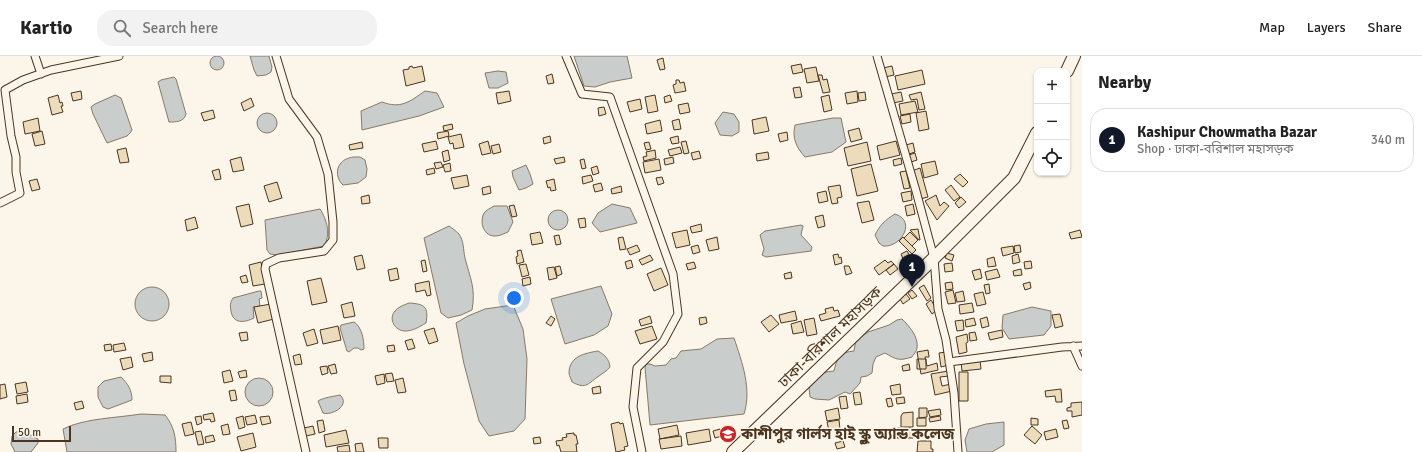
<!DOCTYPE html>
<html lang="en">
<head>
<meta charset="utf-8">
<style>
	body { margin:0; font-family:Signika,"Noto Sans Bengali",sans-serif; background:#f2f2f2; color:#222 }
	.controls { position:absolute; right:12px; top:12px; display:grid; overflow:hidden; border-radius:8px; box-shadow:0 1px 3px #0004 }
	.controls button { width:36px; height:36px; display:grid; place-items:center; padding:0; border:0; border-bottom:1px solid #e0e0e0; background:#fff; color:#222; font:20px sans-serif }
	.scale { position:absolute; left:12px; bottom:10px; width:59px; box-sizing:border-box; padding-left:4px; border:2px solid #4a3520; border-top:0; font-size:11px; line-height:14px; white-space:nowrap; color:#4a3520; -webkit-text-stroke:3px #fbf6e9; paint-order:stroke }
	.you { position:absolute; left:514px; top:242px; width:14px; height:14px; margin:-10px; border:3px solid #fff; border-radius:50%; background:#1a73e8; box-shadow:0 0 0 6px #1a73e833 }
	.badge { display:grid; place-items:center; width:26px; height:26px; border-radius:50%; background:#111827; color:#fff; font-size:13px; font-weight:700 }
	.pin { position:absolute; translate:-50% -33px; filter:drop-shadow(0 1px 2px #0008) }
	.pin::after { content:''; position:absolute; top:21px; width:14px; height:12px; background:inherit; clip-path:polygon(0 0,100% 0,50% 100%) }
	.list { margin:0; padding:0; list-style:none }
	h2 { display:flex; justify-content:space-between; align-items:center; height:52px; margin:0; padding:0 16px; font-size:17px }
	h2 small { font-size:13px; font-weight:400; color:#767676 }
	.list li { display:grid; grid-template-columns:26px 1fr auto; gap:12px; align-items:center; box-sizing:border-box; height:64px; margin:0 8px 8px; padding:0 8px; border:1px solid #e0e0e0; border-radius:16px }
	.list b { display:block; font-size:15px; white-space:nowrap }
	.list p { margin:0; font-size:13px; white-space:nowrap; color:#767676 }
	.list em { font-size:13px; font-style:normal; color:#767676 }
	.icon { flex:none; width:22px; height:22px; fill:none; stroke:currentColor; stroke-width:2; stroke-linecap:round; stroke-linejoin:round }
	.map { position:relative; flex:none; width:1082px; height:396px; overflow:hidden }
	header { display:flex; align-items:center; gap:24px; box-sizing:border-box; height:56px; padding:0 20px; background:#fff; border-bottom:1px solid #e0e0e0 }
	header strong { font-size:19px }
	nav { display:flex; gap:22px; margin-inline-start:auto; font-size:14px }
	.search { width:280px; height:36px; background:#f2f2f2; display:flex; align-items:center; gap:10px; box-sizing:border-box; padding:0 14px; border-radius:16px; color:#767676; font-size:15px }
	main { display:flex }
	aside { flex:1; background:#fff }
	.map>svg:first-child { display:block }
</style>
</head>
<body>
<header>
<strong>Kartio</strong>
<div class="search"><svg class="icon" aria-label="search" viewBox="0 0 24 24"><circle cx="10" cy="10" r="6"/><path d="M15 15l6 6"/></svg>Search here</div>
<nav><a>Map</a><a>Layers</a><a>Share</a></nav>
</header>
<main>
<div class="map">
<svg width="1082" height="396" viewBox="0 0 1082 396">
	<rect width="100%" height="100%" fill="#fbf6e9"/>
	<path fill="#c9cecd" stroke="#887966" d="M210 7a7 7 0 1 1 14 0a7 7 0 1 1-14 0Z
		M250,0H269L272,11L271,16L266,19L257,20L254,14Z
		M574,0H627L632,22L610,26L595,31L584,30Z
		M498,15L506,16L508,27L498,32H489L485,17Z
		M174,21L176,23L186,58C184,66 176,66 169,66L158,26L161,24Z
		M425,35L437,37L444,51L419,60L362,74L361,55L382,46C401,53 409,46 425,35Z
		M115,39L121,42L132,74L131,76L127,80L107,87L93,58L91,51L95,48Z
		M723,56L734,58L739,66V76L732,80L720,79L715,67Z
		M257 67a10 10 0 1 1 20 0a10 10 0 1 1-20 0Z
		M833,62H841L846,86L832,96L805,101C796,91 792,82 795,69Z
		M353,101H360L365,104L367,113L366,121L358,127L343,129C337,124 335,113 341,107C344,103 349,102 353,101Z
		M526,109L530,118L533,128L526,132L519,134L513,121L512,115Z
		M612,148L630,152L637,167L600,176L592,167L598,157Z
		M494,150H507L513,166L508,176C505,177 500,180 496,180C484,181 479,167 484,157C486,154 491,152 494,150Z
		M320,153C327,164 331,178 324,190L278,199L270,198L267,194L265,164Z
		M548 164a10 10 0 1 1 20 0a10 10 0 1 1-20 0Z
		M895,158C917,165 901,192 883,190L879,187L875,179C880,169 885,164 895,158Z
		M801,169L803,170L801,179L812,191L811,195L766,201L762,199L764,193L760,179L765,175Z
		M449,170C452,172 456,175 459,178C464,185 463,193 465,202C470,222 476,232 472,254L461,259L448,262L441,257L424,182Z
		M601,230L612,258L608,270L594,279L565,288L551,243Z
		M135 248a17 17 0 1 1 34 0a17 17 0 1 1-34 0Z
		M259,235H261L262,242L259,243L260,250L253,251L254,262C244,267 233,268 231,255C230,249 230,247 233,242Z
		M409,247C424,248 429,250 426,267C419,271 413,275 405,275C395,275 388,263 395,255C398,251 404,249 409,247Z
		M513,249L523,273L527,303L525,363L514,375L489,380L479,365L464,308L456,267L468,260L485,253Z
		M1032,251L1051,255V270L1044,279L1009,283L1002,272L1003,259Z
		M902,263C909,270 919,281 917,292C917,295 913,299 912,301C899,305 897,304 885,297L876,301L873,308L872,317L867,320L861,321L860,327L850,338L845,336L829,344L815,343L810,341L809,331L812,323L826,316L834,315C837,302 840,296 854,295L856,284L868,276L889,269L897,264Z
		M354,266C362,271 364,284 364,293L361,294L358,292H354L349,296L347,295L340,272L341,269Z
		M734,282C742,306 752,333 744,358L650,369L645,311L646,308H650L655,310L666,309L671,303L676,302L681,295L701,293L717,283Z
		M598,295C605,299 609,303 610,311C607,315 603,317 599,320C588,327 587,334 572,326C572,324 569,320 569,317C569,300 586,297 598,295Z
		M121,321C128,328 132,334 132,344L108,353L103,351L98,341V331L104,325Z
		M245 336a14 14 0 1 1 28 0a14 14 0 1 1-28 0Z
		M340,339C351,349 332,360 323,357L318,345C322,342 335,340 340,339Z
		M141,358L165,359C174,370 176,381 176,396H67L63,373C85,362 117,362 141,358Z
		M1004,366V389L992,396H967L965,384L969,373L986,368Z
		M23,375L38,383V387L31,396H15L11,388L12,380L16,376Z"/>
	<path fill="#ecdcbc" stroke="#4a3520" d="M663,2L665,13L660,14L657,4Z
		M801,8L803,16L793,18L791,10Z
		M412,10L413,12L422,10L425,25L406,30L403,14L409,13V11Z
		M892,10L894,19L885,21L883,12Z
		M816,11L819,25L807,27L804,13Z
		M922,14L925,28L898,34L895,20Z
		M552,18L554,27L548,28L546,20Z
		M818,19H822L823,24L827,23L830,36L823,37Z
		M676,24H679L680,27L684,26L686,35L675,37L673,29L676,28Z
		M800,31L802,41L795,42L793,32Z
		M81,35L82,43L73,45L71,37Z
		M509,35L511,45L498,48L496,37Z
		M857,35L858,46L847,48L845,37Z
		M865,36L866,44L859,45L858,37Z
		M901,36L903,45L893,47L891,38Z
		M921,36L925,53L919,54L917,43L911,44L909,39Z
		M58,39L60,47L62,46L63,50H61L63,56L52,59L48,42Z
		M655,39L658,55L648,57L645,41Z
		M670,39L672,45L665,47L664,41Z
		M829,39L832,54L824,56L821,41Z
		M251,42L254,50L244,55L241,47Z
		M640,43L642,53L630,56L627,46Z
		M915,45L918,56L901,59L899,48Z
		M688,47L690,56L680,58L678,49Z
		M604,51L606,58L599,60L598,52Z
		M213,54L215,62L204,65L201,57Z
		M926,55L929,73L919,75L916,57Z
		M910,58L911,66L902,68L900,60Z
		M766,61L769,75L754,78L752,64Z
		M38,62L40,75L25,78L23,66Z
		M679,63L681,73L674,74L672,65Z
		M660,64L662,75L647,78L645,68Z
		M452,68L453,73L444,75L443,70Z
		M859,72L862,83L851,86L848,75Z
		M42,75L45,88L35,90L32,78Z
		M448,75L449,80L438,83L437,77Z
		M787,76L788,84L780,86L778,78Z
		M461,78L464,91L454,93L453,87L450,88L448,81Z
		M550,80L551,86L544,88L543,82Z
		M678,80L679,87L672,88L670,82Z
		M436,85L438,93L424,96L422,88Z
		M488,85L491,97L482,99L479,88Z
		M686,85L689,97L684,98L681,86Z
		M896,85L900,99L880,104L877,90Z
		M362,86L363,92L350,94L349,89Z
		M649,86L651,93L646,94L644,87Z
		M867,86L871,105L848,110L844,92Z
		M913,87L915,96L909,98L906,89Z
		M499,88L501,96L493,98L491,90Z
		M680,91L682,97L670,100L668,94Z
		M126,92L129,106L120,107L117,94Z
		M448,94L450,104L444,106L442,96Z
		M655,94L656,102L644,105L643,101L647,100L646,96Z
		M699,95L701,102L693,104L691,97Z
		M768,96L769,103L757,105L756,98Z
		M915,97L917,104L911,106L909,99Z
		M241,101L244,114L233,116L230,104Z
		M564,101L565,106L556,108L554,103Z
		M673,101L674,107L665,109L664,103Z
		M901,102L902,108L894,110L893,104Z
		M584,103L586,112L582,113L580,104Z
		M659,103L661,114L645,117L643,106Z
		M935,105L938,118L924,122L921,108Z
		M441,106L443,111L436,113L434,107Z
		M450,107L451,115L445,116L443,109Z
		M871,108L878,135L857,140L851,113Z
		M597,110L599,117L593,119L591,112Z
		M434,112L435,117L427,119L426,114Z
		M920,112L928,141L920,143L912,115Z
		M219,113L221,123L215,124L212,115Z
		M906,115L910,132L904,133L900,116Z
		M960,118L968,126L963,131L954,123Z
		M467,119L469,130L454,133L451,122Z
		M591,119L593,125L583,128L582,121Z
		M662,121L664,127L658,129L656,122Z
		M37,123L40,133L32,135L29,125Z
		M554,123L556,134L551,135L550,131L548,132L546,125Z
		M277,126L282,142L269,146L264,130Z
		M601,127L603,134L595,136L593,129Z
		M840,129L842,141L837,142L838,147L832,148L828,131Z
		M951,129L960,141L954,145L945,134Z
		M490,130L491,137L483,139L482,132Z
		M621,130L622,136L612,138L611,133Z
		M826,135L828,145L819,147L817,137Z
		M911,135L912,144L903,146L901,137Z
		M369,139L370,147L362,148L361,141Z
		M936,139L940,150L944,146L949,150L937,164L925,145Z
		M961,141L966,146L959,152L955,147Z
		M869,145L874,164L862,167L857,147Z
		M249,148L253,168L241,171L236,151Z
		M913,148L915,158L907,160L905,150Z
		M514,149L517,160L512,161L509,150Z
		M823,159L825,170L818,172L815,161Z
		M195,161L198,172L187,175L185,164Z
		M585,162L586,171L580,172L578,163Z
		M701,168L702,175L692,177L690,171Z
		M918,173L920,184H919L910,174Z
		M687,174L690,189L676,192L672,177Z
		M1080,174L1082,181L1071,183L1069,177Z
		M540,176L543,187L532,189L530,178Z
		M910,176L918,184L912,190L904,182Z
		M559,179L561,188L556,189L554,180Z
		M623,181L626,193L620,194L618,182Z
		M717,181L719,193L709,195L706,184Z
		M903,181L916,194L912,198L899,185Z
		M637,189L640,195L630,199L627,193Z
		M698,189L700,196L693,198L691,191Z
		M1020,189L1021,196L1015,197L1014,190Z
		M1013,190L1014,197L1003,200L1001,192Z
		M521,194L524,206L517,208L516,201L518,200L517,195Z
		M907,195L912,204L905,208L901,198Z
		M947,197L954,199L952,205L945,202Z
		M838,198L839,202L841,201L842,207L835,209L833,199Z
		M1018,198L1020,206L1013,208L1012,200Z
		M362,199L365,212L357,214L354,201Z
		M650,199L653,204L642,209L639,204Z
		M994,201L996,210L988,211L987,203Z
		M425,204L427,215L423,216L421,205Z
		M631,204L633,211L627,213L625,206Z
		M885,204L888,207L891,205L894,208L879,219L874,212Z
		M1031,205L1032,212L1025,213L1024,206Z
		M261,206L265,228L253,230L249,209Z
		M694,206L696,212L688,214L686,208Z
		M952,207L953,215L945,216L944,208Z
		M526,208L529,219L522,221L519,209Z
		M894,208L898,213L890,219L886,214Z
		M560,210L562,218L557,220L555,211Z
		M844,210H849L852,217L846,219Z
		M554,211L557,222L549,224L547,212Z
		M397,212L399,223L390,225L388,214Z
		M661,212L668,229L654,235L647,218Z
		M980,213L982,222L975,224L972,215Z
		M997,213L1000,221L987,224L985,216Z
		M1021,213L1022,219L1014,220L1013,215Z
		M791,216L792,222L785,223L784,218Z
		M246,219L248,226L242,227L240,221Z
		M530,221L531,228L523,230L522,223Z
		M321,222L327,246L312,249L307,225Z
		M429,225L431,239L427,240L425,234L416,236L415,228Z
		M952,226L953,233L946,234L945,227Z
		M1030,226L1031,232L1025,234L1023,228Z
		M989,228L990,237L986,238L984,229Z
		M924,229L931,242L927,245L919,232Z
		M912,234L917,240L912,243L908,237Z
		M953,234L956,247L948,248L945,236Z
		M963,235L965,245L957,246L955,237Z
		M983,236L986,248L977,250L974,238Z
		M906,238L910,243L903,248L900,243Z
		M931,244L937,254L932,258L926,248Z
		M352,246L355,260L344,262L341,249Z
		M972,247L974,256L960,258L959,249Z
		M271,248L274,263L258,267L254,251Z
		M833,251L834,255L838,254L840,260L821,265L819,259L826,257L825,253Z
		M795,255L797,264L781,267L779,259Z
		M1060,258L1063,270L1055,272L1052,259Z
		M771,259L779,268L769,276L761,266Z
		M551,260L555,263L551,270L546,267Z
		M650,260L652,267L641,270L639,264Z
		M706,261L707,267L700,269L699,262Z
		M987,261L989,270L982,272L980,263Z
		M814,262L817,278L807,280L804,264Z
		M974,262L976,269L966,271L965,264Z
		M963,264L964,274L957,275L955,265Z
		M801,265L804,276L793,278L791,268Z
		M338,270L341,284L323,288L320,274Z
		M652,270L657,283L640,288L635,275Z
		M434,272L438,285L429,288L424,275Z
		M314,273L318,287L307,290L303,277Z
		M1002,274L1003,281L990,284L988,277Z
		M247,276L248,284L241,285L239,277Z
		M975,276L977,284L970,285L969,277Z
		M967,278L968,286L966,287L967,296L959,298L956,281Z
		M412,283L415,292L408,294L405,285Z
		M124,287L126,294L114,296L113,289Z
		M111,288L112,294L105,295L104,289Z
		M394,289L395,295L388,296L387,290Z
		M928,294L929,301H925L927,310L937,307L938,314L921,318L917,296Z
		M152,296L153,304L144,306L142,298Z
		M946,296L949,309L941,311L939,297Z
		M300,298L302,308L295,309L293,300Z
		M131,301L133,311L123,314L120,303Z
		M917,303H926V313H917Z
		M980,304L981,313L962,315L961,306Z
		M335,308L337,317L331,318L328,310Z
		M909,308L910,314L903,315L902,310Z
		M327,310L328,317L322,319L320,311Z
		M230,314L233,325L224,327L222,316Z
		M246,314L247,321L240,322L238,316Z
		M948,315L949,320L940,321L942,330L951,328L952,335L935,339L931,318Z
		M959,316H968V345H959Z
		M392,317L394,325L387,326L385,318Z
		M384,318L385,327L377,329L375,320Z
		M160,320H171V327L160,326Z
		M403,322L406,336L398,337L395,324Z
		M26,326L28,336L17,338L15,328Z
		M5,328L7,341L0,343V329Z
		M900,328L901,338L892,339L890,330Z
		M600,330L601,337L593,338L592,332Z
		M1061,333L1062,346H1056L1055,340L1046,341L1045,335Z
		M235,334L237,344L231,345L229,335Z
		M860,336L862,348L855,349L853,337Z
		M27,338L28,346L17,348L16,340Z
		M846,340L848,352L841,353L839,341Z
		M904,341L905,347L897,348L896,342Z
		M891,342L893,350L888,351L886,343Z
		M82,345L84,352L76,354L74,347Z
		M1082,346V359L1072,361V355H1067V352L1071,351V347Z
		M838,352L840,363L827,365L825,355Z
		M919,352H927V361L919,362Z
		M940,353L941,359L930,361L928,355Z
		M913,356V371H901V360L903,357Z
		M213,357L215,365L211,366L210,363L204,364L203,359Z
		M255,359L257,367L247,369L245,361Z
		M201,360L202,367L197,369L195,361Z
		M243,360L245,371L239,373L236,362Z
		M269,360L271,367L262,369L260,361Z
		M940,360L941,364L930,366L929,362Z
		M917,362H926V370H917Z
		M1031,362L1038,363V369H1031Z
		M323,364L325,375L319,377L317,365Z
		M839,364L840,373L829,375L827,366Z
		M1067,364L1069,372L1064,373L1062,365Z
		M191,366L194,378L185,380L182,368Z
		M619,366L620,368L623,367L628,390L624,391L625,394L616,396L611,368Z
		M228,368L230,378L223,379L221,370Z
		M677,369L679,379L660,383L658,373Z
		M313,370L315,378L306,380L304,372Z
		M1032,370L1042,379L1035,388L1024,379Z
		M897,372H913V382H897Z
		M709,373L711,385L688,389L686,377Z
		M720,373L722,380L715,382L713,375Z
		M1056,373L1058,381L1046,384L1044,376Z
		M346,374L349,387L326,391L324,379Z
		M201,375L204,388L198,389L195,376Z
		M253,377L256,391L241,395L237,381Z
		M574,377V379H576L578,388H576L577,396H561L559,389L557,390L556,385L563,384L562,382L567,381L566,378Z
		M213,379L215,385L206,387L205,381Z
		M681,380L682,390L661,393L659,383Z
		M540,381L541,387L534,388L533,382Z
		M378,382H388V392H379Z
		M843,385L845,391L837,393L835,387Z
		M918,385H931V393H933V396H917Z
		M362,387L364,396H356L355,388Z
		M349,389L350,396H338L337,391Z"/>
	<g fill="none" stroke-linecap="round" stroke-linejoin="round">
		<defs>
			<path id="minor" d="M35,0L41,18
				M276,0L289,43L317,81L328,118L333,166V184L324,195L279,202L266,208L265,213L306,396
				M566,0L582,38L610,41L673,218L678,258L663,286L637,312L633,351L642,396
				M877,0L916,135L934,202L938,253L946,284L954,337L958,396
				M0,147L20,137L16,116V101L11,80L5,34L23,24L51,14L119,0
				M1073,290L1082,310
				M949,306L1062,291L1082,290"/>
			<path id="trunk" d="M1067,15L1074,0
				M733,396L934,202L1014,122L1037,77"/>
		</defs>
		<use href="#minor" stroke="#4a3520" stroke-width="9"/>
		<use href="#trunk" stroke="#4a3520" stroke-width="14"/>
		<use href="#minor" stroke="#fbf6e9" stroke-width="7"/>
		<use href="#trunk" stroke="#fbf6e9" stroke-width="12"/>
	</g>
	<defs>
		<symbol id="school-disc" viewBox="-11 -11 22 22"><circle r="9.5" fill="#c62828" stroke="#fbf6e9"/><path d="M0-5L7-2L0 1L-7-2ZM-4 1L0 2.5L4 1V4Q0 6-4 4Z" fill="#fff"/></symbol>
	</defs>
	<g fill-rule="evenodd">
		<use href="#school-disc" x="718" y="368" width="20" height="20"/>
	</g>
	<g text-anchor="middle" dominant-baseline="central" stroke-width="3" stroke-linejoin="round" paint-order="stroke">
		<g font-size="15" fill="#4a3520" stroke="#fbf6e9">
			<text transform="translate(830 281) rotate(-44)">ঢাকা-বরিশাল মহাসড়ক</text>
		</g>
		<g font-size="15" font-weight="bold" fill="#4a3520" stroke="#fbf6e9" text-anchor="start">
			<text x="741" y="378">কাশীপুর গার্লস হাই স্কুল অ্যান্ড কলেজ</text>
		</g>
	</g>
</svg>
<div class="controls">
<button>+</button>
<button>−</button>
<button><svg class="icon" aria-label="locate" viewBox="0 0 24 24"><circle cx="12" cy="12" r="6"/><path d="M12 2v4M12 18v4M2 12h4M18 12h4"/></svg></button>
</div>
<div class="scale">50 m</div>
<div class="you"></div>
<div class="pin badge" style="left:912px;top:231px">1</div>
</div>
<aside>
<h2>Nearby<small></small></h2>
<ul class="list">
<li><span class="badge">1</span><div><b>Kashipur Chowmatha Bazar</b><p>Shop · ঢাকা-বরিশাল মহাসড়ক</p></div><em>340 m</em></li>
</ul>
</aside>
</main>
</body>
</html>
